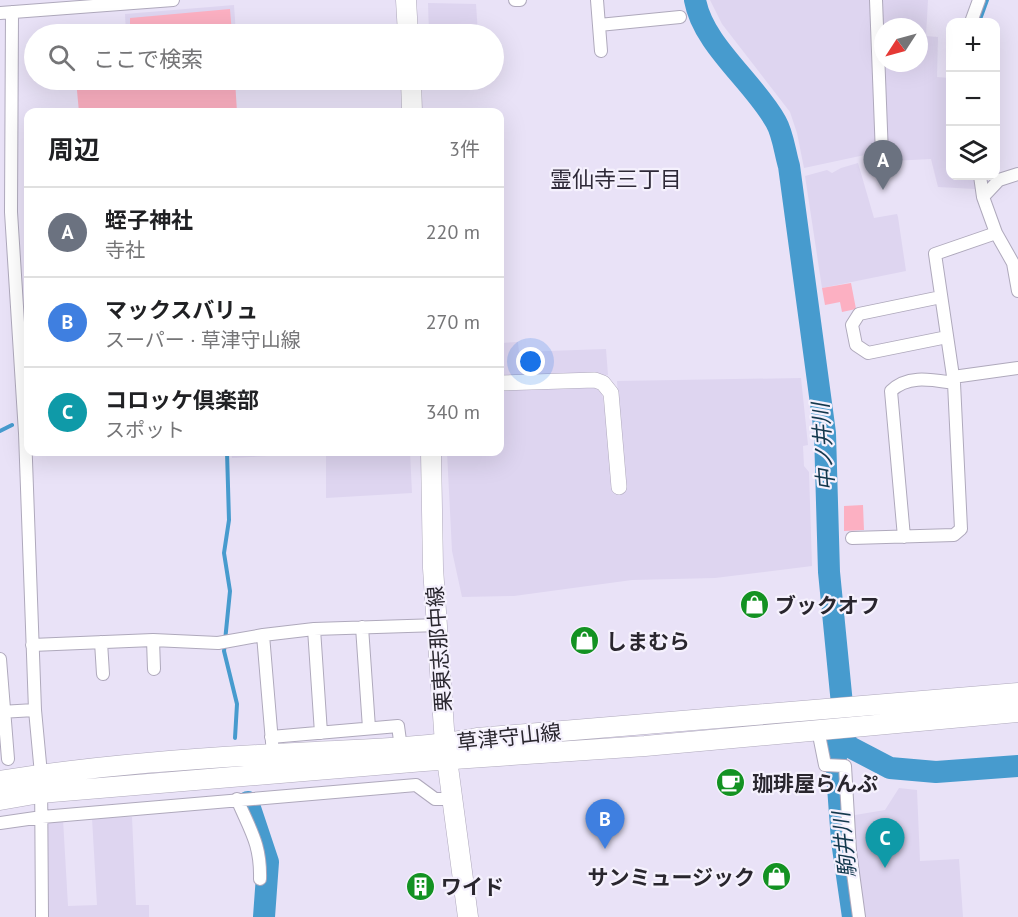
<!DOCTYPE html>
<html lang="ja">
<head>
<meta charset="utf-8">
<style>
	body { margin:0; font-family:"PT Sans","Noto Sans JP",sans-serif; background:#f6f6f6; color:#202124 }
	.controls { position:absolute; right:18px; top:18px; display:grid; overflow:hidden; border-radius:12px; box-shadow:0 6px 24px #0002 }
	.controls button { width:54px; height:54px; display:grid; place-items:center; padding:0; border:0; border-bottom:2px solid #e0e0e0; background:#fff; color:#202124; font:30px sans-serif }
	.compass { position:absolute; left:874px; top:18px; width:54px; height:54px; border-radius:50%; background:#fff; box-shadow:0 6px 24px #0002; rotate:234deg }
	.you { position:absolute; left:531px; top:362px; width:21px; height:21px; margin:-15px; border:4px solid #fff; border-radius:50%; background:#1a73e8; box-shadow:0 0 0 9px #1a73e833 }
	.badge { display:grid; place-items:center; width:39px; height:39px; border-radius:50%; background:#139222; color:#fff; font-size:20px; font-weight:700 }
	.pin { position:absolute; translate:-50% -50px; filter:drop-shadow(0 2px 3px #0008) }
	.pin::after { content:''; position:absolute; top:32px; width:21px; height:18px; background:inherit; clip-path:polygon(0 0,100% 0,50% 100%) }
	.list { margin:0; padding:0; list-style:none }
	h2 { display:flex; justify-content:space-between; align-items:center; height:78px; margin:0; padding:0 24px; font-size:26px }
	h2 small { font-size:20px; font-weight:400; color:#757577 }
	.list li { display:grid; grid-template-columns:39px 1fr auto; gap:18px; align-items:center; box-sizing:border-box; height:90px; padding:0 24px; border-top:2px solid #e0e0e0 }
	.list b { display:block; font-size:22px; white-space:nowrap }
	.list p { margin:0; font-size:20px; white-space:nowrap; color:#757577 }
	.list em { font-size:20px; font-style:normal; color:#757577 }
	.icon { flex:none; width:33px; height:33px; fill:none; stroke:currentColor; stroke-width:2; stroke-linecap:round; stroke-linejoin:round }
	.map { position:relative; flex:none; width:1018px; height:917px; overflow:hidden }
	.search { position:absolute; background:#fff; box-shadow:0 6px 24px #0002; left:24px; top:24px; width:480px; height:66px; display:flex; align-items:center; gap:15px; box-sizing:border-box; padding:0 21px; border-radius:33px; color:#757577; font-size:22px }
	.panel { position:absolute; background:#fff; box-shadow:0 6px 24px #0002; left:24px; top:108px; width:480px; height:348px; border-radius:12px }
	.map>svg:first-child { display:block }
</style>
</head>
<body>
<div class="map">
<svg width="1018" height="917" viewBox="0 0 1018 917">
	<rect width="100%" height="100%" fill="#e9e2f7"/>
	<path fill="#ded5f0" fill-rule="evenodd" d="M710,0H870L877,147L874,153L804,168L797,133L790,112L722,24Z
		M879,0H928L926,36L938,37L937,77L950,78V176H974L975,189L938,187L931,159L892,161V151L887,147ZM883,27H919V63H883Z
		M428,3L476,4L478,34H429Z
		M234,5L236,34H126L125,14Z
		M858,163L874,218L897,214L898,217L906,271L822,288L805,176L827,170L832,173L841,168Z
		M25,276H28V342L25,298Z
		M518,342L519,352L606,349L608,375L500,377V343Z
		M801,378L808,445L803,446L804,466L809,472L812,566L715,578L632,580L514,596L462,597L452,551L447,452H500V388L592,385L602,393L610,442L623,483L617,381Z
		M231,452H410L412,493L326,498V453L232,458Z
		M899,788L917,790L920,861L959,859L963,917H861L849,816L885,810Z
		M132,817L136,905H149V917H47L48,820L63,819L68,906L97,905L92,818Z"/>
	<path fill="#fcb0c2" d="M230,9L232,34H130V18Z
		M76,80H235L237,112H79Z
		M851,283L856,309L842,312L840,302L825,305L822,288Z
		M863,505L864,530L844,531V506Z"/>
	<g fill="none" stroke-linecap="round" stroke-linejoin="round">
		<path stroke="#479bce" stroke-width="4" d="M979,22L987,0
			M0,431L12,425
			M227,452L229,520L224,553L230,591L224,651L237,704L235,738"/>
		<path stroke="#479bce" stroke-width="22" d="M695,0C703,45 754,82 776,122C783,134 785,153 789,166L825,433L829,572L846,745
			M846,745L890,768L936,772L1018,766
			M841,746H835L842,841L853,917
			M248,802L268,862L264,917"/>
		<defs>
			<path id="minor" d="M515,0H520
				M597,0L601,51
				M876,0L882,155
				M12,12L11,212L25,433L35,710L41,774L42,917
				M0,13L173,0
				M971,22L979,0
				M599,25L680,17
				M1018,174L999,180L983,197L996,233L1013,263L1018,291
				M980,176L983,197
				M941,297L859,314L852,325L856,345L868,353L947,337
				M953,377L1018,368
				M904,537L891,391C908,374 933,380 954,383
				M852,538L954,535L961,529L954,383L935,254L996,233
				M362,627L369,728
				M314,629L321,733
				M153,640L154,669
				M101,642L103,674
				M32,645L153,640L218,643L263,635
				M0,659L8,759
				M0,712L35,710
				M818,730L825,765L845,766L850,851L859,917
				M271,737L398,726L401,748
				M273,754L263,635L314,629L439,625
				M237,799C250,830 261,844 260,879
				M0,823L42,817L416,785L435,799H450"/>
			<path id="tertiary" d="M500,383L595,380L603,383L611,393L619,487"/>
			<path id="primary" d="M406,0L408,34
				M411,80L412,112
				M431,452L433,568L445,744L468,917
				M0,781C97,765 197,758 295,753C356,749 417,749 477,738L1018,693
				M0,800L40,793L424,761L645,746L1018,712"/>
		</defs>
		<use href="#minor" stroke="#afa9bc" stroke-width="14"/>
		<use href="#tertiary" stroke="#afa9bc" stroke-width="16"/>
		<use href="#primary" stroke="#afa9bc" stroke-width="21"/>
		<use href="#minor" stroke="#fff" stroke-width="12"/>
		<use href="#tertiary" stroke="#fff" stroke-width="15"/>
		<use href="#primary" stroke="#fff" stroke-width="20"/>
	</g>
	<defs>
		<symbol id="shop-disc" viewBox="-11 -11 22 22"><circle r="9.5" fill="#139222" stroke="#f5f1fd"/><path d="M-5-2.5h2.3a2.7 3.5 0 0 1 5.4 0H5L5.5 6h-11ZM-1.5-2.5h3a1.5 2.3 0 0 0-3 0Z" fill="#fff"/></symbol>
		<symbol id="cafe-disc" viewBox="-11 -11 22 22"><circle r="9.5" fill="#139222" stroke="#f5f1fd"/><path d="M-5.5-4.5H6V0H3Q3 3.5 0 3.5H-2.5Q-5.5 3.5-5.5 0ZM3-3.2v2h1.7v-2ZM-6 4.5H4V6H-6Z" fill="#fff"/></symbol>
		<symbol id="building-disc" viewBox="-11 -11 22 22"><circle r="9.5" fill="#139222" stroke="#f5f1fd"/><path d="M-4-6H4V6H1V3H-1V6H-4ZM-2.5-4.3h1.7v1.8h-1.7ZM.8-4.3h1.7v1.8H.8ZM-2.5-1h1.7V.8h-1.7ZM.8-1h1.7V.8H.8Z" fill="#fff"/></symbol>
	</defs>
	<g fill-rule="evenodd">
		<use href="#shop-disc" x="738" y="588" width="33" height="33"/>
		<use href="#shop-disc" x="568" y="624" width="33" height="33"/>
		<use href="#cafe-disc" x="714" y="766" width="33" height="33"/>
		<use href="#shop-disc" x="760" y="860" width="33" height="33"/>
		<use href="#building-disc" x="404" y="870" width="33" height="33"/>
	</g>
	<g text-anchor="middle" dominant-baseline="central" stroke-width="4.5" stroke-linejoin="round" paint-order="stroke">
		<g font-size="21" font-weight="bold" fill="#29262e" stroke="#f5f1fd" text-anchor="start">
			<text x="775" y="605">ブックオフ</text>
			<text x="606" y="641">しまむら</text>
			<text x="752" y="783">珈琲屋らんぷ</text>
			<text x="755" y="877" text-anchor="end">サンミュージック</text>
			<text x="441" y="886">ワイド</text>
		</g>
		<g font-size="21" fill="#29262e" stroke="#f5f1fd">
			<text transform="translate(439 649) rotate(-94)">栗東志那中線</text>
			<text transform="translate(509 737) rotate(-6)">草津守山線</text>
		</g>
		<g font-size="22" fill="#2e2938" stroke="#f5f1fd">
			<text x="616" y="179">霊仙寺三丁目</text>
		</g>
		<g font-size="22" font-style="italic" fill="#13384d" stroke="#f5f1fd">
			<text transform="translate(823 447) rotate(-94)">中ノ井川</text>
			<text transform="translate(844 845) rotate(-96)">駒井川</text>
		</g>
	</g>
</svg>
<div class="controls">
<button>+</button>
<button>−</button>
<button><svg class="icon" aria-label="layers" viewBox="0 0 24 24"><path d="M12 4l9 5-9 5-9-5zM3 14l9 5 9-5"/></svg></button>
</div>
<svg class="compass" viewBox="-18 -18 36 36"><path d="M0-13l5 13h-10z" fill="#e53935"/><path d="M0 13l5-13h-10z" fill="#757577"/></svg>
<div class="you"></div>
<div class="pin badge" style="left:883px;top:190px;background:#6b7280">A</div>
<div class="pin badge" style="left:605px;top:849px;background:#3f7fe0">B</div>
<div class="pin badge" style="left:885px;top:868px;background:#0f9aa8">C</div>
<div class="search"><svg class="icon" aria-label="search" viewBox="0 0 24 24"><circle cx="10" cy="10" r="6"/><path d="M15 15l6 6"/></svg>ここで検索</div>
<section class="panel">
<h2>周辺<small>3件</small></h2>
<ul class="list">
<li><span class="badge" style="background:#6b7280">A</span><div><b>蛭子神社</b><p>寺社</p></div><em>220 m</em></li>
<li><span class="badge" style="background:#3f7fe0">B</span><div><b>マックスバリュ</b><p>スーパー · 草津守山線</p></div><em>270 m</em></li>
<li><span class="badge" style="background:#0f9aa8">C</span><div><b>コロッケ倶楽部</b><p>スポット</p></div><em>340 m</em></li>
</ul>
</section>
</div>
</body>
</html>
